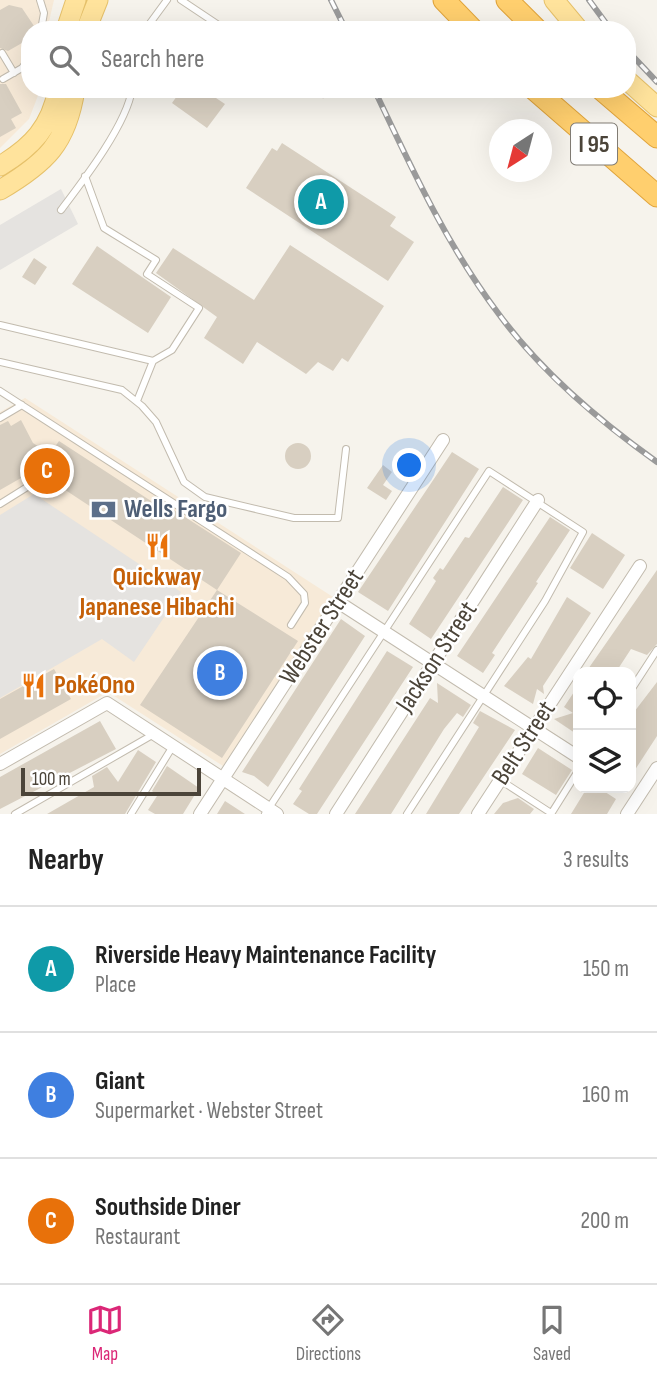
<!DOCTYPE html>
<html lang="en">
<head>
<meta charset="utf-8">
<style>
	body { margin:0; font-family:"Sofia Sans Condensed",sans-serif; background:#f2f2f2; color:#222 }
	.controls { position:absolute; right:21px; bottom:21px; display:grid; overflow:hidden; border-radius:14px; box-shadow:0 7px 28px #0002 }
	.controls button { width:63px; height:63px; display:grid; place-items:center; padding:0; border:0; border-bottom:2px solid #e0e0e0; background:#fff; color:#222; font:35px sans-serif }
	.compass { position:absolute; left:489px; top:119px; width:63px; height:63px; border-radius:50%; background:#fff; box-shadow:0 7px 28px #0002; rotate:216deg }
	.scale { position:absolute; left:21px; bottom:18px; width:180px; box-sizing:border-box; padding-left:7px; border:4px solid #4b4439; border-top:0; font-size:19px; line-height:24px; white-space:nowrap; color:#4b4439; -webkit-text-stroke:5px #fff; paint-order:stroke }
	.you { position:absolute; left:410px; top:466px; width:24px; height:24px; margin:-18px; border:5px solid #fff; border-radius:50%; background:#1a73e8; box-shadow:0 0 0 10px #1a73e833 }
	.badge { display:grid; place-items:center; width:46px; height:46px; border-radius:50%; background:#db2777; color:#fff; font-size:23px; font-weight:700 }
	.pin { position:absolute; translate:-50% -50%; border:4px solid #fff; box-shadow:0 2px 7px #0006 }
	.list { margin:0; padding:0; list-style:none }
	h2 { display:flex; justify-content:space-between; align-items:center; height:91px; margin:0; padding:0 28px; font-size:30px }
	h2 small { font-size:23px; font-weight:400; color:#767676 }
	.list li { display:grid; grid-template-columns:46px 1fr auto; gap:21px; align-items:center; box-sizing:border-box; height:126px; padding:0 28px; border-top:2px solid #e0e0e0 }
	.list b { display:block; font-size:26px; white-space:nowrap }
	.list p { margin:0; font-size:23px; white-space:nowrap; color:#767676 }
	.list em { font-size:23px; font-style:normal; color:#767676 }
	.icon { flex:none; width:38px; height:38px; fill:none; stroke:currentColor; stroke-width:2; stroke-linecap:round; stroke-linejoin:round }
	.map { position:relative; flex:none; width:657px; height:814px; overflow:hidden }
	.search { position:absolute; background:#fff; box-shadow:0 7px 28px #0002; left:21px; right:21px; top:21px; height:77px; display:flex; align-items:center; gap:18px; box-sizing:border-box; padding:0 24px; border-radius:28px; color:#767676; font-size:26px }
	.sheet { height:469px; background:#fff }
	nav { display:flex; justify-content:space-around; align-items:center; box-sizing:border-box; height:98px; border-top:2px solid #e0e0e0; background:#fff; font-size:19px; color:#767676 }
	nav a { display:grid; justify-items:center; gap:4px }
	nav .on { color:#db2777 }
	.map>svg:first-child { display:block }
</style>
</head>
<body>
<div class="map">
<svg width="657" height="814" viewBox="0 0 657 814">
	<rect width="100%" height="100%" fill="#f6f3ec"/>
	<path fill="#f7ead8" d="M0,0H54L47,30H30V89H39V93L29,119L0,148Z
		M25,398L333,597L223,766L108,692L0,754V412Z"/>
	<path fill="#e5e3e0" d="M61,189L78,224L0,270V225Z
		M34,494L181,592L134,662L102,639L0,698V515Z"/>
	<path fill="#d8cfc1" d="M9,5L22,8L34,26L29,39L8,51L0,48V10Z
		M0,84H6L22,113L11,119L16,128L0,137Z
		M182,89H222L216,98L225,104L207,128L172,103Z
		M282,143L396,217L390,226L414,242L388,281L246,188L272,148L277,151Z
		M290,245L384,306L348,362L342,358L333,371L318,362L306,374L257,342L243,364L204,338L217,317L156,273L173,248L254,300Z
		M97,246L171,297L148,333L72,284Z
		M34,258L47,267L35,285L22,277Z
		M21,420L33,443L50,454L59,441L171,514L174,510L241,553L217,590L35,470L0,490V425L8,421L11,426Z
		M285 456a13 13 0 1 1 26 0a13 13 0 1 1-26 0Z
		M452,452L479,469L388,611L358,592Z
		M383,465L392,472L383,485L392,491L386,500L367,488Z
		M503,487L523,500L431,639L409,624L436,581L433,578L440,568L443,570L465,537L469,538Z
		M550,517L570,530L536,582L538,583L492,653L495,655L483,673L457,656Z
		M592,533L625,555L603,589L570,568Z
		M657,570V644L647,655L631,649L616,672H586Z
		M217,590L298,641L222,758L140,705Z
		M567,597L591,613L543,686L544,694L537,689L533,704L504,686L528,657L531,659Z
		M341,619L365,636L268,787L254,776L242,772Z
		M387,651L413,667L317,814H309L293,804L302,791L299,789Z
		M54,669L71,699L0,739V699Z
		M657,682V736L631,776V730L634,725L631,716Z
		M437,683L471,705L463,717L457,713L444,729L391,814H355L430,698L438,703Z
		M578,686V735L554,719L573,713L564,707Z
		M480,711L515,730L459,814H426L479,727L473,723Z
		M100,721L116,749L0,809V777Z
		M538,748L572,770L556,795L522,774Z
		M138,750L156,762L125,814H47L94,787L92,776L107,767L118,782Z
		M167,766L199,788L183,814H155L148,810L157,796L152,791Z
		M587,788H599L616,799L607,814H571Z
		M518,798L534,809L530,814H494L503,803Z
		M225,801L245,814H217Z"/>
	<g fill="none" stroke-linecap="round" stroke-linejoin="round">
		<defs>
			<path id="lane" d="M40,0L44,13L41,30
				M181,0L226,30
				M145,30L167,0
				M2,53L14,73
				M3,79L22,68L30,57
				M316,89L323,94
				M85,176L104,228L156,260L147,274L199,308L172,350L153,361L137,401
				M61,210C83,181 127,124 132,89
				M0,325L153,361
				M0,362L122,390L142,406L156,422L184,482L205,497L294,518H338L346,449
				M0,391L288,577L304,594L305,603L291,625
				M0,418L22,405
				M0,504L32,484
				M631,690L657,650
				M500,780L551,813
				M15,814L154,734
				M131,814L173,746
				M265,814L489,471L583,532L545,601L407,814
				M551,814L578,771"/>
			<path id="street" d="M338,602L578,757
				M0,764L107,703L277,814
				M200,814L443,440
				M336,814L538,500
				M478,814L640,566
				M627,814L657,768"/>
			<path id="primary" d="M554,0L579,30
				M66,30L76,0
				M86,30L98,0
				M627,80L657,107
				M0,166C32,147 51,127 58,89
				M0,190C46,163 67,143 75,89"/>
			<path id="highway" d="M444,0L473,30
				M507,0L537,30
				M534,89L657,196
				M601,89L657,137"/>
		</defs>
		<use href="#lane" stroke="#c2bbae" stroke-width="8"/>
		<use href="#street" stroke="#c2bbae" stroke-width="14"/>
		<use href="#primary" stroke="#e6c16a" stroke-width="21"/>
		<use href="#highway" stroke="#e0a43c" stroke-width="23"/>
		<use href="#lane" stroke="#fff" stroke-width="6"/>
		<use href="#street" stroke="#fff" stroke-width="12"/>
		<use href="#primary" stroke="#ffe39c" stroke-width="19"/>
		<use href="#highway" stroke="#ffcf6e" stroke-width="21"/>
		<defs>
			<path id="rail" d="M331,0L346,30
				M589,0L611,30
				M627,50L657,82
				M374,89C411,167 446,244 498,313C541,372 598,420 657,462"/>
		</defs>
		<use href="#rail" stroke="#9a9a9a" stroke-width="6"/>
		<use href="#rail" stroke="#fff" stroke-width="3.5" stroke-dasharray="10" stroke-linecap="butt"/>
	</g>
	<defs>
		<symbol id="bank-bare" viewBox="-9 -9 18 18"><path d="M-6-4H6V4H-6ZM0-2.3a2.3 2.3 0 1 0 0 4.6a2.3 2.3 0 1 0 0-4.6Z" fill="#5c6f8a" stroke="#fff" stroke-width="2.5" paint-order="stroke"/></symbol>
		<symbol id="restaurant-bare" viewBox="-9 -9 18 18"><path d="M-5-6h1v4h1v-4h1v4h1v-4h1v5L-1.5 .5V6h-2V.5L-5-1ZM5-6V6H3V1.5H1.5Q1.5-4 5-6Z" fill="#e8710a" stroke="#fff" stroke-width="2.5" paint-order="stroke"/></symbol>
	</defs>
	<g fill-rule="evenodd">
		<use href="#bank-bare" x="86" y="492" width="35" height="35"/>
		<use href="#restaurant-bare" x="140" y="528" width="35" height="35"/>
		<use href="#restaurant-bare" x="16" y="668" width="35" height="35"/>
	</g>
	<g text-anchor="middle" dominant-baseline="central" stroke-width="5" stroke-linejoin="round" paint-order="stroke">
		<rect fill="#fff" stroke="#817c74" stroke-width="2" x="571" y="123.5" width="46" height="41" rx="5"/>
		<g font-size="24" font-weight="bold" fill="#4b4439">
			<text x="594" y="144">I 95</text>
		</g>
		<g font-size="26" font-weight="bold" fill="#4e5e75" stroke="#fff" text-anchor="start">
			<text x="124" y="509">Wells Fargo</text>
		</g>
		<g font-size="26" font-weight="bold" fill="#c56008" stroke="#fff">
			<text x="157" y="577">Quickway<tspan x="157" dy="30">Japanese Hibachi</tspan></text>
			<text x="54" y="685" text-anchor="start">PokéOno</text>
		</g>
		<g font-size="26" fill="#4b4439" stroke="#fff">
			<text transform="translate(322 627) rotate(-57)">Webster Street</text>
			<text transform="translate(437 657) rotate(-57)">Jackson Street</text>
			<text transform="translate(524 743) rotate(-57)">Belt Street</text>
		</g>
	</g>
</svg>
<div class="controls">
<button><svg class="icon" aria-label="locate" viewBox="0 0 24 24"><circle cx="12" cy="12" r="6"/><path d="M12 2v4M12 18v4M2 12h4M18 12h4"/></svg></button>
<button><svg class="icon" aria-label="layers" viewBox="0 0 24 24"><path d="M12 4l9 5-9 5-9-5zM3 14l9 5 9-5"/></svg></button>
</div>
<svg class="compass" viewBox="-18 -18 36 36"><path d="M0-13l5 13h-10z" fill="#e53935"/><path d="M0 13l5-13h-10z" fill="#767676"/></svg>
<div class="scale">100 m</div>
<div class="you"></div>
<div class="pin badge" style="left:321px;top:202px;background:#0f9aa8">A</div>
<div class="pin badge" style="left:220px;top:673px;background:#3f7fe0">B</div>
<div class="pin badge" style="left:47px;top:471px;background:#e8710a">C</div>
<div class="search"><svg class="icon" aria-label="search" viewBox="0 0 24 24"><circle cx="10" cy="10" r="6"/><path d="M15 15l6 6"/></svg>Search here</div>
</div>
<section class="sheet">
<h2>Nearby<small>3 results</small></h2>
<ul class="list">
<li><span class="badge" style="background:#0f9aa8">A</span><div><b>Riverside Heavy Maintenance Facility</b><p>Place</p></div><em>150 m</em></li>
<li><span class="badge" style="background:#3f7fe0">B</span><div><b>Giant</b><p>Supermarket · Webster Street</p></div><em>160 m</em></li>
<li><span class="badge" style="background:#e8710a">C</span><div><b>Southside Diner</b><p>Restaurant</p></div><em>200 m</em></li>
</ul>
</section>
<nav>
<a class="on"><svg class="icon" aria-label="map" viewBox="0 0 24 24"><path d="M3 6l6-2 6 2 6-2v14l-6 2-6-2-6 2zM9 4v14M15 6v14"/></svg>Map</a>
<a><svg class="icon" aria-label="directions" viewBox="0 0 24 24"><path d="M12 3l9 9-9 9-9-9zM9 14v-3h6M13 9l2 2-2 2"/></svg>Directions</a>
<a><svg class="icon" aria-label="saved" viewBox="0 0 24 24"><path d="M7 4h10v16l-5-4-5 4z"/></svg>Saved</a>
</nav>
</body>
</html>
